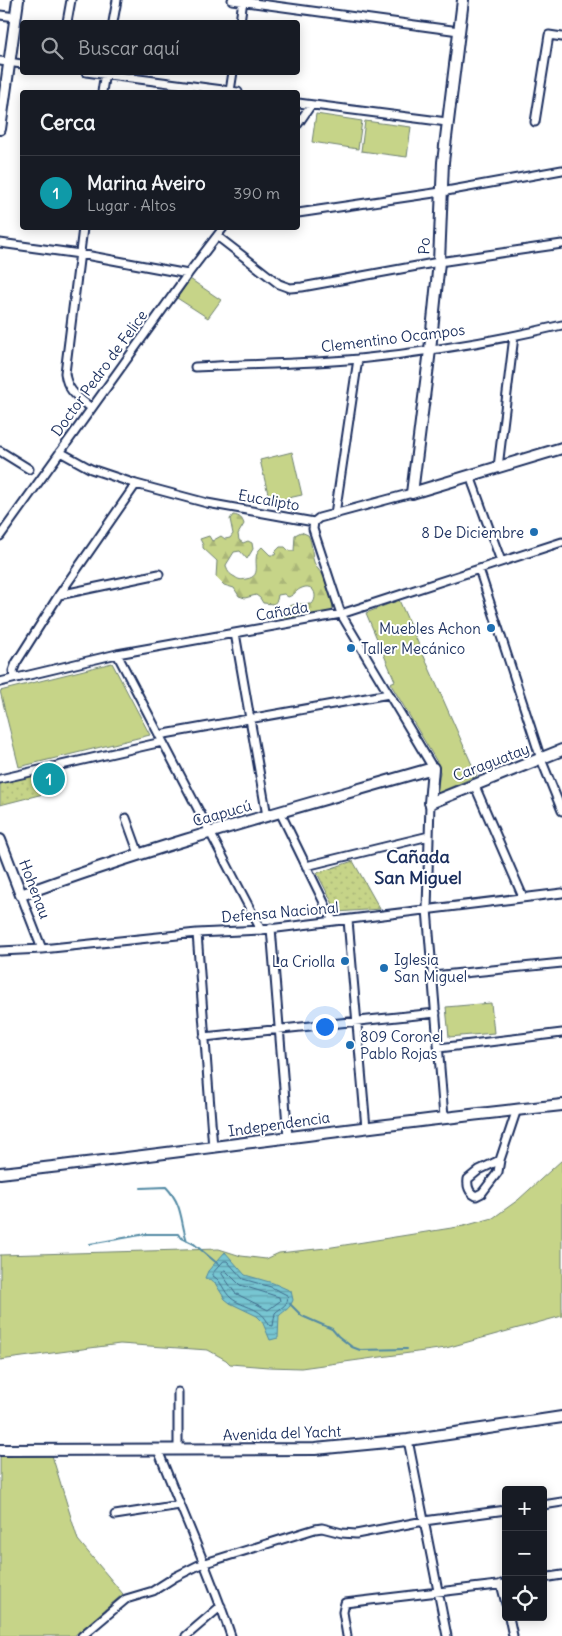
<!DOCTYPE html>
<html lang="es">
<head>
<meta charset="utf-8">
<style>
	body { margin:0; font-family:Delius,sans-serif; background:#20242c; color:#f1f3f6 }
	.controls { position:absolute; right:15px; bottom:15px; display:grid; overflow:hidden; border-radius:5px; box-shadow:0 2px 12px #0003 }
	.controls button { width:45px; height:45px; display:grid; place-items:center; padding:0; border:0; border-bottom:1px solid #363941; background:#171b24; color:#f1f3f6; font:25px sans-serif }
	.you { position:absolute; left:324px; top:1026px; width:18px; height:18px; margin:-12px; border:4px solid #fff; border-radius:50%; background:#1a73e8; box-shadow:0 0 0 8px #1a73e833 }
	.badge { display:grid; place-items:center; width:32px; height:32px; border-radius:50%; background:#1f6fb2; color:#fff; font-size:16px; font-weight:700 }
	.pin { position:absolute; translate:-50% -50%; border:2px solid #fff; box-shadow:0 1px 5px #0006 }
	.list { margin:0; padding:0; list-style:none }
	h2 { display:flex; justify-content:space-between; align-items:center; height:65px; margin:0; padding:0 20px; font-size:21px }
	h2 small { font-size:16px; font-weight:400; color:#9ea1a6 }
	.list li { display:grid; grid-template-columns:32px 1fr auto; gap:15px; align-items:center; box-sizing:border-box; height:75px; padding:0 20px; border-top:1px solid #363941 }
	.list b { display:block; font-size:19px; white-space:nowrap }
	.list p { margin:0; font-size:16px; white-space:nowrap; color:#9ea1a6 }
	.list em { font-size:16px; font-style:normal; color:#9ea1a6 }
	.icon { flex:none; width:28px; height:28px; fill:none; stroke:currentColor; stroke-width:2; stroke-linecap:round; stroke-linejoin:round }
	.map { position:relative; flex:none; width:562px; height:1636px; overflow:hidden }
	.search { position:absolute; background:#171b24; box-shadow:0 2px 12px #0003; left:20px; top:20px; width:280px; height:55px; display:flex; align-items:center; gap:12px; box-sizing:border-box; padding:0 18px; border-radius:5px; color:#9ea1a6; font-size:19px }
	.panel { position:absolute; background:#171b24; box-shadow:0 2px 12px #0003; left:20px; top:90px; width:280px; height:140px; border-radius:5px }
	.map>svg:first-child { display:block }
</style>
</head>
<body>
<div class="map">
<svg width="562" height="1636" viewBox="0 0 562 1636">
	<defs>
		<pattern id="grass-dots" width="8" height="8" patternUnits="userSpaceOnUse" patternTransform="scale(1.25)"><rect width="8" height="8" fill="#c6d488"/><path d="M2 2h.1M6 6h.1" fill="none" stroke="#aab678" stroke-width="1.8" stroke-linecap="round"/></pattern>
		<pattern id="forest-firs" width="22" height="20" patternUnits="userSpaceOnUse" patternTransform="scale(1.25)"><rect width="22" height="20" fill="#c6d488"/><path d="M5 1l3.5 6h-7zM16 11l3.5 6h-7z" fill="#aab678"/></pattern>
		<pattern id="water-rules" width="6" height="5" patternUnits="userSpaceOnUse" patternTransform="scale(1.25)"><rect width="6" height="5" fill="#77c6d2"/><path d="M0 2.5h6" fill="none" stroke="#61a1ae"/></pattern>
	</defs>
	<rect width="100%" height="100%" fill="#fff"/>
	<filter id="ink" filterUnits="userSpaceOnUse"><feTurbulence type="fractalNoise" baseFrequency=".02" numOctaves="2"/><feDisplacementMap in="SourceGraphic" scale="10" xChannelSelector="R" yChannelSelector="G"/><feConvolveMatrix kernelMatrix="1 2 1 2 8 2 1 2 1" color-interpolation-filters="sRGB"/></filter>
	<g filter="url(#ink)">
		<path fill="url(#grass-dots)" stroke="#708273" d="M42,770L47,793L0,805V780Z
			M353,861L380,909L337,912L317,873Z"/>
		<path fill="url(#forest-firs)" stroke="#708273" d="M233,515C240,516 242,518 244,524L238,534L239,540L243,543L248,541L252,543L253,549L247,559L240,551L234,552L226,565C227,571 229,574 235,577C239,580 241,580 246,579C266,576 248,558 262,547L270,555H275L276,551L280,547H285L289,551H294L295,535L301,532L308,535C313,543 311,553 314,562C316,569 322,572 325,578C330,587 334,603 332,613L294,621L284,617V612L286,607L296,604H312C319,596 313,583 302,588C296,590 295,595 288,597L284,594L278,595L277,600L274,604L263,603L260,598L256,595L245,598L239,596L234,588L224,585L216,577L217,561L203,548V545L200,539L209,536L212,541L221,536L225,539L230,538L233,534L230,519Z"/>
		<path fill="#c6d488" stroke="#708273" d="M316,114L362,121L358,149L312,142Z
			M365,121L411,127L407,157L361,151Z
			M190,279L221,300L208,318L177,298Z
			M292,452L302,495L270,502L260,460Z
			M399,600L477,776L437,793L440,772L437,762L390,683L395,681L366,613Z
			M112,663L150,735L19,767L0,691Z
			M491,1003L494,1033L449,1037L446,1007Z
			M562,1160V1316L446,1348L301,1368L268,1367L230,1364L226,1360L208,1350L120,1344L0,1360V1255L219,1249L241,1256L266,1259L279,1253L326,1248L464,1226L493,1218L518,1200Z
			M51,1452L78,1540L123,1594L74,1636H0V1453Z"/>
		<path fill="url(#water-rules)" stroke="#528aa4" d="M225,1252L245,1275L273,1283L291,1291L293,1300C289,1310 286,1309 279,1316L278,1338L270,1340L262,1321L257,1316L230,1303L225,1299L215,1283L205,1278L208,1271Z"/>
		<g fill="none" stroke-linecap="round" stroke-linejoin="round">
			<path stroke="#406b8c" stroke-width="1" d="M224,1261H227L243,1279L271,1287L287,1295C290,1305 281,1307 275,1313L273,1326L269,1325C261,1306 245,1309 231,1298C223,1291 222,1281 213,1276V1273Z
				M225,1270L240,1285L279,1297L280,1301L268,1310L235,1293L222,1274Z"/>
			<path stroke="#528aa4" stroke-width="2" d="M141,1188L166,1187C183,1205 180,1220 187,1241
				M90,1244L146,1234H178L180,1237L194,1244L218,1264
				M290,1304L302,1316L332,1329L338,1336L352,1347L360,1350L407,1349"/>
			<defs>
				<path id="street" d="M232,0L459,31
					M0,15L16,17
					M67,22L71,0
					M113,22L117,0
					M240,22L243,0
					M0,61L22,64
					M86,72L238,92
					M230,91L233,72
					M102,92L105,72
					M298,103L447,122
					M535,122L549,35L562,37
					M298,124L311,105
					M298,213L441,192L562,170
					M83,228L65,373C67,391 78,397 91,408
					M217,236L279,284L290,288L302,287L439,262L562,244
					M0,243L80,254L188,274
					M195,367C250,364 305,364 359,359C427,352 496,341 562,325
					M0,451L29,469
					M60,452L91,469L136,484L207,503L314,522L319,518L412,493
					M498,467L514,336
					M470,476L501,561
					M335,514L358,359
					M314,522L313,529L341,614L433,768
					M0,536L188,274L223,228
					M479,569L541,759L562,811
					M59,595L159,574
					M235,633L267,816
					M117,654L261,930
					M14,678L13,671L16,663L59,595L136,484
					M0,682L117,654L341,614L562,542
					M159,735L389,694
					M0,779L162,742
					M474,784L523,897
					M430,803L427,909L444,1117
					M280,812L333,921
					M126,818L139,854
					M306,866L429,836
					M21,895L42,949
					M348,920L366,1128
					M271,928L288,1137
					M197,933L213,1148
					M0,951L42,949L197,933L261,930L562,893
					M433,976L562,963
					M204,1037L436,1013
					M439,1048L562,1033
					M500,1160L479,1170L468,1179C467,1186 469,1193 476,1196L482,1193L498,1172L500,1160L517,1109
					M408,1440L447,1636
					M158,1450C182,1512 210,1572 231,1636
					M178,1450V1392
					M543,1505L562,1502
					M115,1515L180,1505
					M543,1578L562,1575
					M501,1584L506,1604
					M509,1617L513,1636
					M82,1636L126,1599L153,1591L175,1577L199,1565L315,1529L322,1528L342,1533L356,1534L424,1521L506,1510
					M186,1636L221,1606
					M347,1636L343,1612L345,1603L506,1584"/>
				<path id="secondary" d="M463,0L443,162L439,262L430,350L412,493L562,448
					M0,129L18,0
					M0,840L21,895C156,845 295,808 433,768L430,803L562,750
					M0,1173C188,1152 374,1124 562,1105
					M0,1450L315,1449L408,1440L562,1417"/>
			</defs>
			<use href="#street" stroke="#1b2f5e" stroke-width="11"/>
			<use href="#secondary" stroke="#1b2f5e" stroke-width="14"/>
			<use href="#street" stroke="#fff" stroke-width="7"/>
			<use href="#secondary" stroke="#fff" stroke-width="10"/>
		</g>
	</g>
	<g fill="#1f6fb2" stroke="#fff" stroke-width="2">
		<circle cx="534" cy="532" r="5"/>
		<circle cx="491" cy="628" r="5"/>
		<circle cx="351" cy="648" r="5"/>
		<circle cx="345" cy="961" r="5"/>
		<circle cx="384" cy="968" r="5"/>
		<circle cx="350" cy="1045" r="5"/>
	</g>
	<g text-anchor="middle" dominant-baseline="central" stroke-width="4" stroke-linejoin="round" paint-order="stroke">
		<g font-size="15" fill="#1b2f5e" stroke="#fff">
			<text transform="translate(424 246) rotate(-88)">Po</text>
			<text transform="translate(393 338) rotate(-7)">Clementino Ocampos</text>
			<text transform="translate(99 373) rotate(-54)">Doctor Pedro de Felice</text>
			<text transform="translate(269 500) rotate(10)">Eucalipto</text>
			<text transform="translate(282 611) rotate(-10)">Cañada</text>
			<text transform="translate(491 762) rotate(-21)">Caraguatay</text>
			<text transform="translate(222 813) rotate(-16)">Caapucú</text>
			<text transform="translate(35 889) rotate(69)">Hohenau</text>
			<text transform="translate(280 912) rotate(-5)">Defensa Nacional</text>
			<text transform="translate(279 1124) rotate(-8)">Independencia</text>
			<text transform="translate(282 1433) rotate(-2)">Avenida del Yacht</text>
		</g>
		<g font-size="15" fill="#1b2f5e" stroke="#fff" text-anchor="end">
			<text x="524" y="532">8 De Diciembre</text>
			<text x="481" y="628">Muebles Achon</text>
			<text x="361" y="648" text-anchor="start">Taller Mecánico</text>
			<text x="394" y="959" text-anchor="start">Iglesia<tspan x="394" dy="17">San Miguel</tspan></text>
			<text x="335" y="961">La Criolla</text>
			<text x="360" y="1036" text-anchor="start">809 Coronel<tspan x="360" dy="17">Pablo Rojas</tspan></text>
		</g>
		<g font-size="18" font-weight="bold" fill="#1b2f5e" stroke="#fff">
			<text x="418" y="856">Cañada<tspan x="418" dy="21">San Miguel</tspan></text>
		</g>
	</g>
</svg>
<div class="controls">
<button>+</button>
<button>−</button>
<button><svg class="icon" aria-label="locate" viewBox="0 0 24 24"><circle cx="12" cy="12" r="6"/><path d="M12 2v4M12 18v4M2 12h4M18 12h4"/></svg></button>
</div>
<div class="you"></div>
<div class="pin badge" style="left:49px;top:779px;background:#0f9aa8">1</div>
<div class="search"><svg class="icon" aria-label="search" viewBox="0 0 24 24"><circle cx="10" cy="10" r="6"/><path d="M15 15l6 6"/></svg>Buscar aquí</div>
<section class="panel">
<h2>Cerca<small></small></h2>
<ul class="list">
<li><span class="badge" style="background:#0f9aa8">1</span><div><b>Marina Aveiro</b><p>Lugar · Altos</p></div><em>390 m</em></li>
</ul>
</section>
</div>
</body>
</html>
